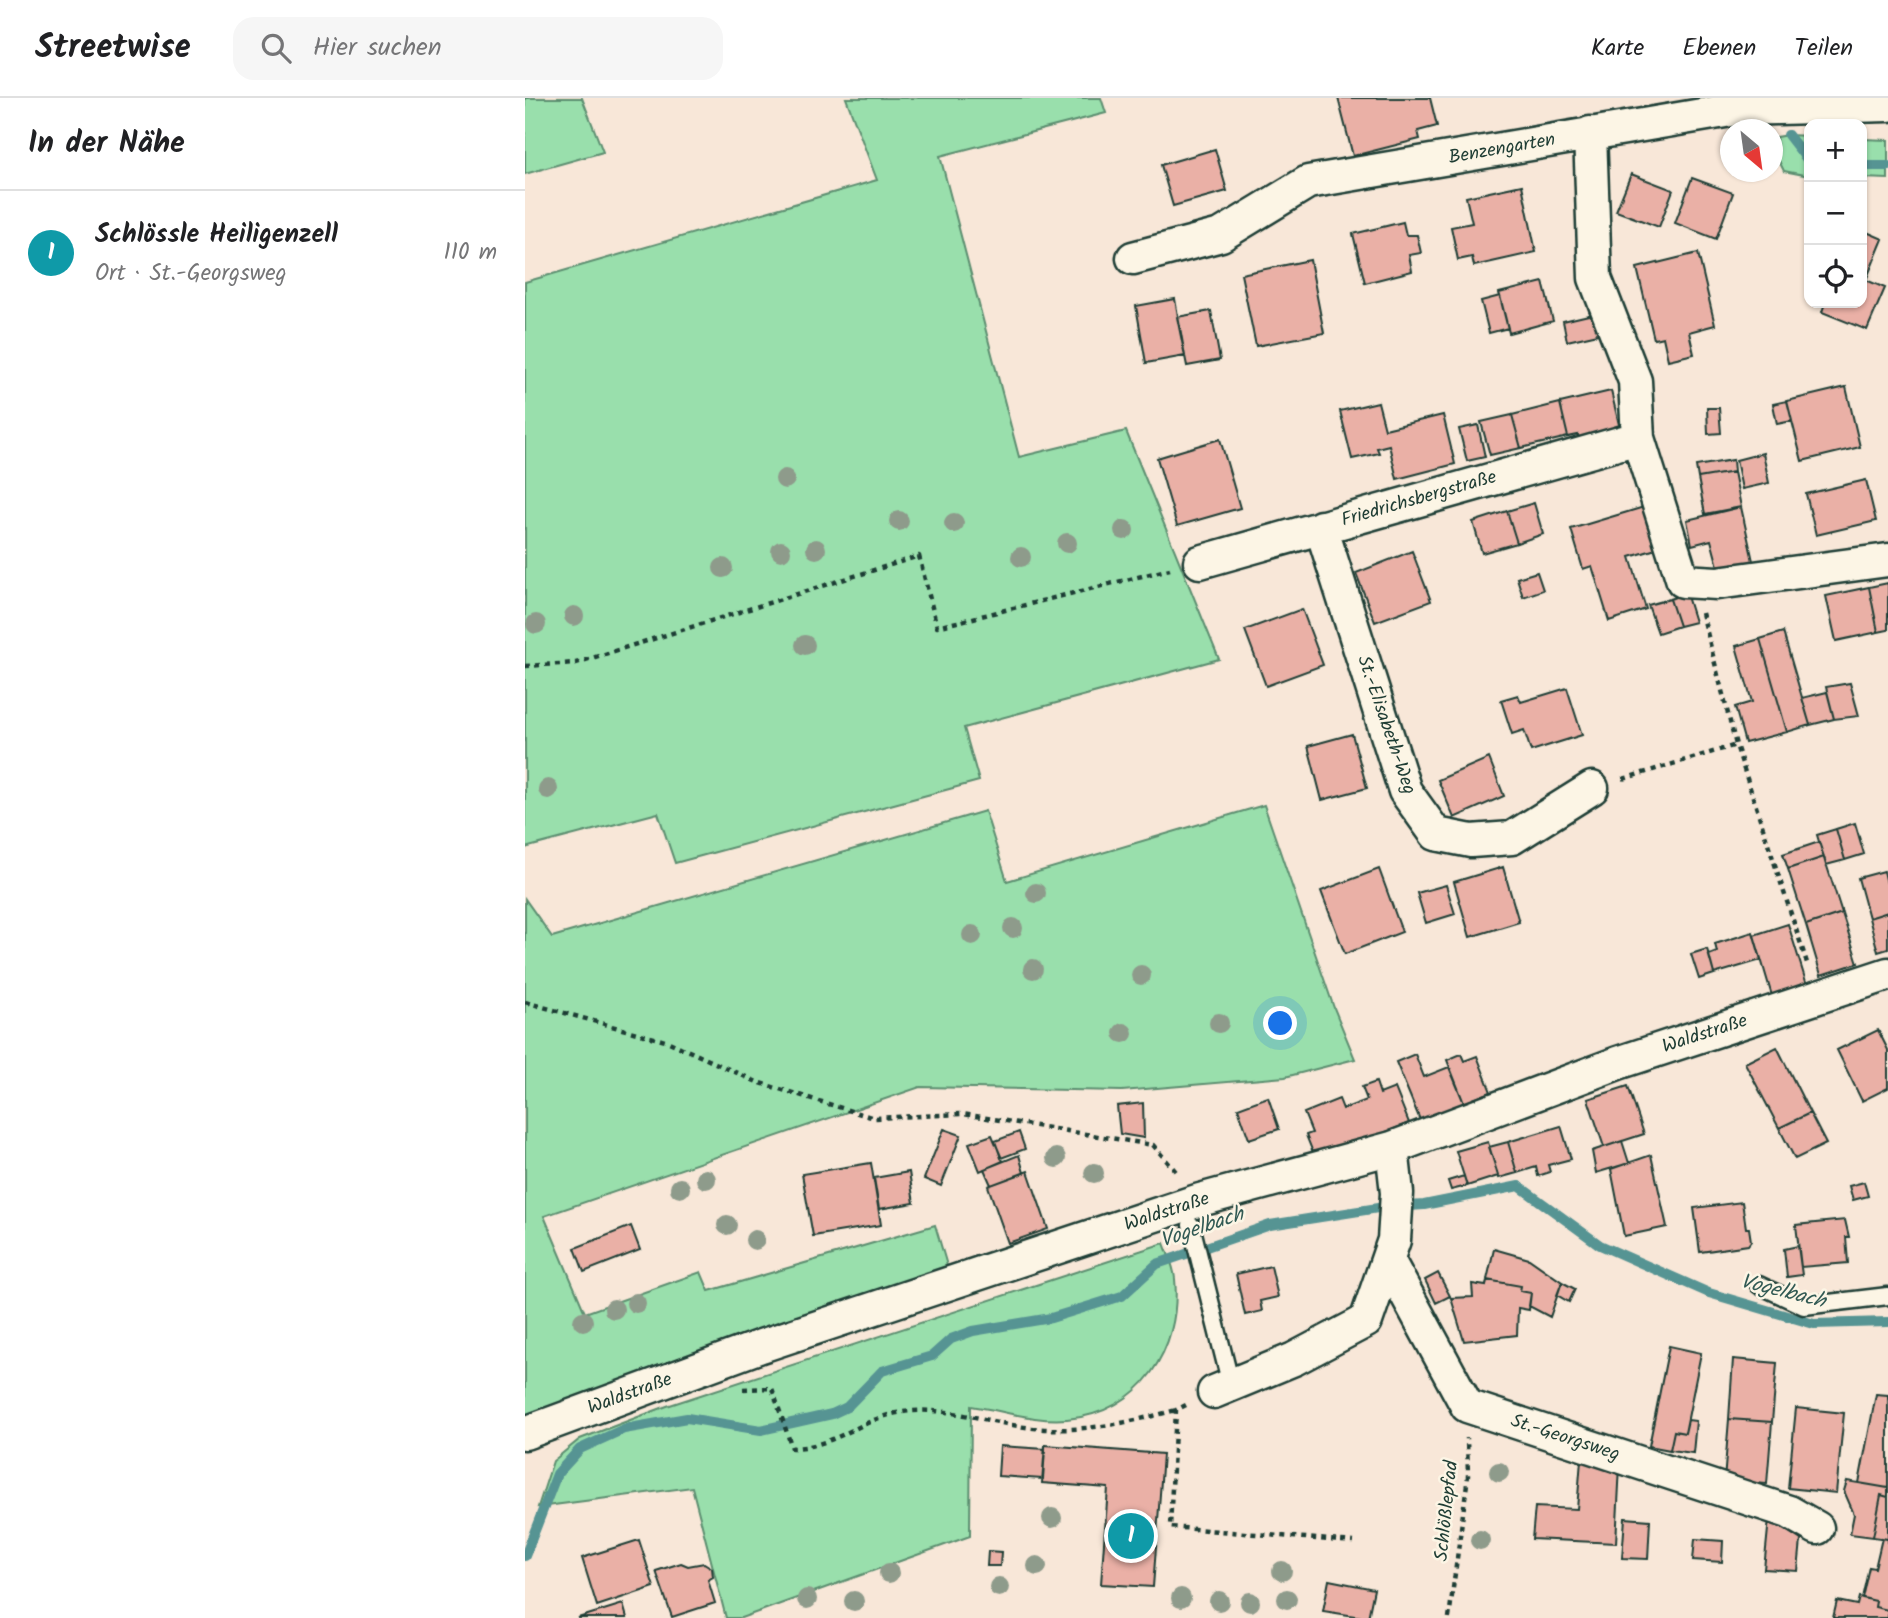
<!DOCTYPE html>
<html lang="de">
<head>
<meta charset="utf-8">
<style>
	body { margin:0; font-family:Kalam,sans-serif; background:#f6f6f6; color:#202124 }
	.controls { position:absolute; right:21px; top:21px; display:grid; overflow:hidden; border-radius:14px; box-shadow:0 2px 5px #0004 }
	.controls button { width:63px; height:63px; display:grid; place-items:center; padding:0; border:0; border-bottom:2px solid #e0e0e0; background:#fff; color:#202124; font:35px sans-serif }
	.compass { position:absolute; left:1195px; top:21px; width:63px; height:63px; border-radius:50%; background:#fff; box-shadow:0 2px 5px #0004; rotate:151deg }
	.you { position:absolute; left:756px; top:926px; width:24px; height:24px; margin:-18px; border:5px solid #fff; border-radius:50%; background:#1a73e8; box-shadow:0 0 0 10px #1a73e833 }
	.badge { display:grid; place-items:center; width:46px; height:46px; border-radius:50%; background:#111827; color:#fff; font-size:23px; font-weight:700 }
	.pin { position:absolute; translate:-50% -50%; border:4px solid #fff; box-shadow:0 2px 7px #0006 }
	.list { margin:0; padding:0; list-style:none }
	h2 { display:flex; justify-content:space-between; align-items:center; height:91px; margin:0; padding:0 28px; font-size:30px }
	h2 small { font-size:23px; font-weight:400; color:#757577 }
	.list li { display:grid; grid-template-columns:46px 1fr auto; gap:21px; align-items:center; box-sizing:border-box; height:126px; padding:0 28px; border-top:2px solid #e0e0e0 }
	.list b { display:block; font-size:26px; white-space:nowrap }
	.list p { margin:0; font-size:23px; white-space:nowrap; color:#757577 }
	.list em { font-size:23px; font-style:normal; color:#757577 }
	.icon { flex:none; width:38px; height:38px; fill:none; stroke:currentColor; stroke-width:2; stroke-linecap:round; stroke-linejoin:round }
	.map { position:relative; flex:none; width:1363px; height:1520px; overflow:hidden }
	header { display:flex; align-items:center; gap:42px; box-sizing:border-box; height:98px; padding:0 35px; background:#fff; border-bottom:2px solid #e0e0e0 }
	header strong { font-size:33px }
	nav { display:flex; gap:38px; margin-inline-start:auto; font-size:24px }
	.search { width:490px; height:63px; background:#f6f6f6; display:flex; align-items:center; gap:18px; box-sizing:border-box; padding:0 24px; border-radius:21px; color:#757577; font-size:26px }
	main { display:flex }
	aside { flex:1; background:#fff }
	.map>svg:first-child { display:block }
</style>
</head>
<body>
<header>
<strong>Streetwise</strong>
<div class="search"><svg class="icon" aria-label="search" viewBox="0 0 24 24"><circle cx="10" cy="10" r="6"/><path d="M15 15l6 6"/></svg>Hier suchen</div>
<nav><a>Karte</a><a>Ebenen</a><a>Teilen</a></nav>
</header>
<main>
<aside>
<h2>In der Nähe<small></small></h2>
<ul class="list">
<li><span class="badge" style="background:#0f9aa8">1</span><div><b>Schlössle Heiligenzell</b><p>Ort · St.-Georgsweg</p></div><em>110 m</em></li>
</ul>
</aside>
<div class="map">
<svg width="1363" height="1520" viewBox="0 0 1363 1520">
	<rect width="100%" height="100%" fill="#f8e7d8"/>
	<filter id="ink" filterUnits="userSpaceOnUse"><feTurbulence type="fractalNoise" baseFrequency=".0143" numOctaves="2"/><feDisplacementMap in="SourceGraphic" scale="14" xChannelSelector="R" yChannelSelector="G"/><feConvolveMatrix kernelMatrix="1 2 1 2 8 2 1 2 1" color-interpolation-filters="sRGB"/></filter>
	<g filter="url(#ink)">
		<path fill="#99dfac" stroke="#5c8e70" stroke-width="2" d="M0,0H57L78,54L0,76Z
			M321,0H576L581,15L415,58L494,359L601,333L694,561L439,630L454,683L150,765L133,715L0,750V184L352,82Z
			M1263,37L1284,38V78L1259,73L1252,59L1251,39Z
			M1337,41L1363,42V81L1337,80Z
			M739,707L809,910L830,961L760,979L597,993L395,989L19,1118L60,1215L176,1174L184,1193L410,1127L423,1171L0,1317V801L27,839L460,713L482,783Z
			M639,1145C643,1156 649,1169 650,1181C657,1251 615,1315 542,1321C509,1324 477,1312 446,1308L445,1438L216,1520H201L167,1389L13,1409L28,1363L55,1341L142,1308Z"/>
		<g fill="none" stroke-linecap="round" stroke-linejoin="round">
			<path stroke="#579493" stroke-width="10" d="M1263,37L1284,64
				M1337,68H1363
				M0,1458L32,1376L55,1351L99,1331L162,1320L236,1332L307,1316L322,1309L357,1273L407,1258L426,1241L448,1233L526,1220L597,1198L632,1166L745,1127L853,1110L899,1107L994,1088L1075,1147L1184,1195L1289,1226L1363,1224"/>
		</g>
		<path fill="#eab0a6" stroke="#1f3d34" stroke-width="2" d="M813,0H905L912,28L893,33L895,41L828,58Z
			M690,51L702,93L648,108L636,67Z
			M1106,76L1148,92L1134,129L1091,113Z
			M1167,80L1208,95L1191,141L1150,125Z
			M997,87L1011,154L949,168L947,159L933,162L926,129L947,125L941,99Z
			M878,124L881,137H892L896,155L884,157L887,173L840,185L828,136Z
			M1337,132L1358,141L1341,182L1360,190L1342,232L1297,214L1300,205H1337Z
			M1173,155L1190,227L1164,234L1169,256L1143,262L1138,239L1129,241L1112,170Z
			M785,162L799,235L731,248L716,176Z
			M1018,184L1028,223L984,235L974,195Z
			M975,198L983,230L964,235L956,203Z
			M650,201L660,258L621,265L611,208Z
			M686,213L695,262L662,268L652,219Z
			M1068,216L1073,236L1042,243L1038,223Z
			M1321,289L1335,349L1277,363L1262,303Z
			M1086,293L1096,335L1055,345L1053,337L1043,339L1035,305Z
			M1262,303L1267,323L1252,326L1248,306Z
			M853,304L860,331L918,317L930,366L872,381L864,347L852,350L854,355L827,361L815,313Z
			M1035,305L1043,339L996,350L987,317Z
			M1182,310H1194L1196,335L1183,336Z
			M987,317L996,350L965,357L956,324Z
			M953,327L960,359L942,363L934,331Z
			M695,341L715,410L652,428L632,360Z
			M1238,355L1244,385L1217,391L1211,362Z
			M1208,362L1209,374L1173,380L1171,368Z
			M1209,374L1216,409L1180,416L1173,380Z
			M1341,382L1351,423L1291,437L1281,396Z
			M1009,405L1018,436L992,445L982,413Z
			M1119,409L1131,451L1105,459L1121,511L1084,523L1067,468L1058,471L1046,431Z
			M1216,409L1228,463L1194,472L1186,442L1167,447L1162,422Z
			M982,413L992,445L957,455L948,424Z
			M887,453L906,503L850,524L831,475Z
			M1012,474L1018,492L998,499L992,480Z
			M1363,485V532L1353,534L1344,489Z
			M1344,489L1353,534L1311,543L1301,498Z
			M1161,495L1170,524L1154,528L1145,501Z
			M1145,501L1154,528L1133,535L1123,507Z
			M777,511L798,567L741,588L720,532Z
			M1258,534L1285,627L1262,634L1235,541Z
			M1235,541L1262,634L1220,645L1210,609L1227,604L1211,548Z
			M1325,585L1334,618L1309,621L1301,589Z
			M1042,590L1057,637L1006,653L999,632L987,636L976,602L993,597L996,604Z
			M1302,594L1309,621L1285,627L1277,600Z
			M827,636L842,690L797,702L783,648Z
			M964,660L979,698L929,720L913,682Z
			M1330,725L1339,756L1320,762L1311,731Z
			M1311,731L1320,762L1301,767L1292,737Z
			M1294,744L1299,759L1263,771L1258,756Z
			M1299,759L1317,815L1281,827L1263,771Z
			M978,769L994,824L945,839L929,784Z
			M854,771L877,834L820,856L796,793Z
			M1359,773L1363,790V814L1344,820L1333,780Z
			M921,787L930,816L901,825L892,795Z
			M1363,814V851L1353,854L1344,820Z
			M1317,815L1333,865L1296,877L1281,827Z
			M1263,826L1282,887L1247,898L1229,837Z
			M1228,834L1236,862L1189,876L1184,857L1192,854L1190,846Z
			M1182,851L1189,876L1174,881L1166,856Z
			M1353,932L1363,952V990L1337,1003L1312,952Z
			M1252,949L1285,1015L1254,1030L1220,965Z
			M890,956L899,979L924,969L939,1005L895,1022L871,964Z
			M936,956L939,963L952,958L966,994L939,1005L922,962Z
			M851,984L855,996L870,990L884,1025L791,1062L781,1037L787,1035L779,1015L814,1001L818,1011L842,1002L837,989Z
			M1103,988L1119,1036L1079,1049L1063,1001Z
			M743,999L754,1031L724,1041L713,1010Z
			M618,1005L619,1040L595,1036L592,1008Z
			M1285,1015L1301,1046L1270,1061L1254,1030Z
			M1036,1028L1046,1061L1023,1067L1025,1074L1013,1078L1011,1069L992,1075L983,1044Z
			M419,1031L436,1037L416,1088L399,1081Z
			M494,1034L500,1051L476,1060L470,1043Z
			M467,1037L478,1063L455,1073L444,1045Z
			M1097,1043L1104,1065L1071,1075L1067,1053Z
			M963,1044L973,1078L942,1088L931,1053Z
			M983,1044L992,1075L974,1080L964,1049Z
			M494,1057L499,1075L466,1087L459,1071Z
			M1126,1057L1142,1129L1099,1138L1086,1071Z
			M346,1065L356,1127L288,1138L277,1076Z
			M503,1073L523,1131L483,1145L463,1088Z
			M384,1074L389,1105L354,1111L349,1080Z
			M939,1078L942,1088L926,1092L923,1083Z
			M1339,1084L1343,1098L1328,1102L1324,1088Z
			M1217,1104L1221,1130H1224L1226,1143L1223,1147L1175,1154L1169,1110Z
			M1320,1122L1324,1139H1321L1323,1165L1276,1169L1271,1127Z
			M106,1128L115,1152L59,1174L50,1150Z
			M1273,1148L1277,1177L1262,1179L1259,1151Z
			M969,1151L1004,1161L1037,1184L1025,1219L1004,1208L1006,1195L995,1193L996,1188L962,1182Z
			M746,1168L753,1199L735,1203L737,1213L720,1217L711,1176Z
			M913,1175L925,1198L911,1205L900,1182Z
			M962,1182L996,1188L995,1193L1006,1195L1004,1212L993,1210L992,1237L939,1243L926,1200L948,1199L947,1186L961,1188Z
			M1037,1184L1050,1191L1044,1204L1032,1197Z
			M1144,1248L1176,1255L1160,1335L1149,1333L1145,1352L1124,1348Z
			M1208,1261L1252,1265L1247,1324L1204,1321Z
			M1351,1296L1363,1297V1390L1334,1385Z
			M1271,1310L1319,1315L1311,1395L1263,1390Z
			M1204,1321L1247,1324L1242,1386L1199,1383Z
			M1163,1322L1171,1323L1168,1355L1145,1352L1149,1333L1160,1335Z
			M520,1347L638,1356L628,1489L576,1486L583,1390L517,1385Z
			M475,1348L520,1351L518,1381L473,1378Z
			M1056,1362L1095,1367L1091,1445L1007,1441L1010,1409L1052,1411Z
			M1322,1383L1363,1390V1399L1356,1397L1348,1439L1325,1436L1329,1416L1319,1393Z
			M1356,1397L1363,1399V1441L1348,1439Z
			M1100,1420L1125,1422L1123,1461L1097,1460Z
			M1244,1421L1276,1442L1273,1473L1239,1471Z
			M1357,1440L1363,1441V1512L1350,1509L1351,1503L1337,1500L1344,1469L1350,1470Z
			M1170,1441L1198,1443L1197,1464L1168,1462Z
			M114,1442L129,1489L72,1508L57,1460Z
			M463,1453L476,1454L475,1468H462Z
			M156,1465L163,1468L179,1465L187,1470L188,1479L183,1482L190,1505L147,1519L131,1473Z
			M804,1482L849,1491L843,1520L798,1513Z
			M1334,1499L1351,1503L1350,1509L1363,1512V1520H1308L1312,1503L1332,1507Z
			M98,1506L102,1520H53Z"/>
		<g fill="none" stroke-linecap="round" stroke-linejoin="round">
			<defs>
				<path id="lane" d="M666,1127L706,1287
					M1234,1187L1279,1208L1363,1198"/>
				<path id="street" d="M1065,35L1070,180L1110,283L1113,340L1158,483L1192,485L1363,462
					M608,160L696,137L783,84L1212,11L1363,7
					M796,429L880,693L911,736L946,743L987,740L1067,690
					M675,464L1113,340
					M863,1162L942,1308L1264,1414L1292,1430
					M689,1294L769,1261L841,1223L869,1142L872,1095L867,1050
					M0,1335L236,1248L675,1102L867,1050L1093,965L1363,876"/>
			</defs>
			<use href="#lane" stroke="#1f3d34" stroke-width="21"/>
			<use href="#street" stroke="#1f3d34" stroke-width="37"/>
			<path stroke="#1f3d34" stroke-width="4.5" stroke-dasharray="5 5" stroke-linecap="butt" d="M1177,515L1211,647L1283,868
				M0,568L51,565L394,458L412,529L645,471
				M1098,681L1211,647
				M0,904L144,944L232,984L349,1020L438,1016L628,1047L654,1077
				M218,1291L247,1290L267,1350C310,1349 335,1322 372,1315C415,1307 452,1321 493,1328C546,1337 600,1326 651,1312
				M661,1307L651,1312L645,1429L829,1444
				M924,1520L943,1378L942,1340"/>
			<use href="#lane" stroke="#fcf5e5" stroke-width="16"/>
			<use href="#street" stroke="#fcf5e5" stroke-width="32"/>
		</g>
		<g fill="#8e9b8b">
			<circle cx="260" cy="381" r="10"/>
			<circle cx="374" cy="423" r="10"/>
			<circle cx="429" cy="425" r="10"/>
			<circle cx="599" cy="432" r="10"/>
			<circle cx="542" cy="445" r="10"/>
			<circle cx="291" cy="451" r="10"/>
			<circle cx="256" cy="453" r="10"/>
			<circle cx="496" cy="459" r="10"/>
			<circle cx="198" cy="470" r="10"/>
			<circle cx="49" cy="518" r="10"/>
			<circle cx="11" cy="526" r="10"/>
			<circle cx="280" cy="547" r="10"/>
			<circle cx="23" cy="691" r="10"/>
			<circle cx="511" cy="795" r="10"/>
			<circle cx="488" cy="830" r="10"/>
			<circle cx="447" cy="837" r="10"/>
			<circle cx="508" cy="871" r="10"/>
			<circle cx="616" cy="877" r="10"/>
			<circle cx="694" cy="925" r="10"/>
			<circle cx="598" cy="935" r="10"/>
			<circle cx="531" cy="1060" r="10"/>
			<circle cx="569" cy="1075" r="10"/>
			<circle cx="181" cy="1081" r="10"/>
			<circle cx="155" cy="1090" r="10"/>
			<circle cx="202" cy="1127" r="10"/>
			<circle cx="230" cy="1142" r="10"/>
			<circle cx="111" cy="1205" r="10"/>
			<circle cx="89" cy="1211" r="10"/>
			<circle cx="58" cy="1223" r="10"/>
			<circle cx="974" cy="1374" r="10"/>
			<circle cx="527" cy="1420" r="10"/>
			<circle cx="955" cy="1442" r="10"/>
			<circle cx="512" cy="1468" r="10"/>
			<circle cx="757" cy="1473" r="10"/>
			<circle cx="364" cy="1475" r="10"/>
			<circle cx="474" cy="1489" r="10"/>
			<circle cx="656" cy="1500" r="10"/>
			<circle cx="282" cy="1501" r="10"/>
			<circle cx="762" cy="1501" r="10"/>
			<circle cx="329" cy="1503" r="10"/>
			<circle cx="694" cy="1503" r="10"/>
			<circle cx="725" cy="1504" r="10"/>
		</g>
	</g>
	<g text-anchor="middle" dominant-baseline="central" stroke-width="5" stroke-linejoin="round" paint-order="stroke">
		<g font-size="19" fill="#1f3d34" stroke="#fcf5e5">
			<text transform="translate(977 51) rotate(-10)">Benzengarten</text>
			<text transform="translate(894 401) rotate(-16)">Friedrichsbergstraße</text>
			<text transform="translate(861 627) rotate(71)">St.-Elisabeth-Weg</text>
			<text transform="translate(1180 936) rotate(-18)">Waldstraße</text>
			<text transform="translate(642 1114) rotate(-18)">Waldstraße</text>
			<text transform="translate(105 1296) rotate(-20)">Waldstraße</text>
			<text transform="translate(1040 1340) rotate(18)">St.-Georgsweg</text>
			<text transform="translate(922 1413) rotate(-84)">Schlößlepfad</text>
		</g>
		<g font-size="21" font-style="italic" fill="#325a54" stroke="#fcf5e5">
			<text transform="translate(677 1130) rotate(-19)">Vogelbach</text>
			<text transform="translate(1258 1194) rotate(14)">Vogelbach</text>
		</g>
	</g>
</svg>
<div class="controls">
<button>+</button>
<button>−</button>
<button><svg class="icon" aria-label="locate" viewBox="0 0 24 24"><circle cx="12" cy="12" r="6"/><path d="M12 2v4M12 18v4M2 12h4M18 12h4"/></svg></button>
</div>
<svg class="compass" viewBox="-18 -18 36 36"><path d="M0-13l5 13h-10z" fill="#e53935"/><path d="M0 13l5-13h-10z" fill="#757577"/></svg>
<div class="you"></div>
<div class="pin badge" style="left:606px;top:1438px;background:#0f9aa8">1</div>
</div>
</main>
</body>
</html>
